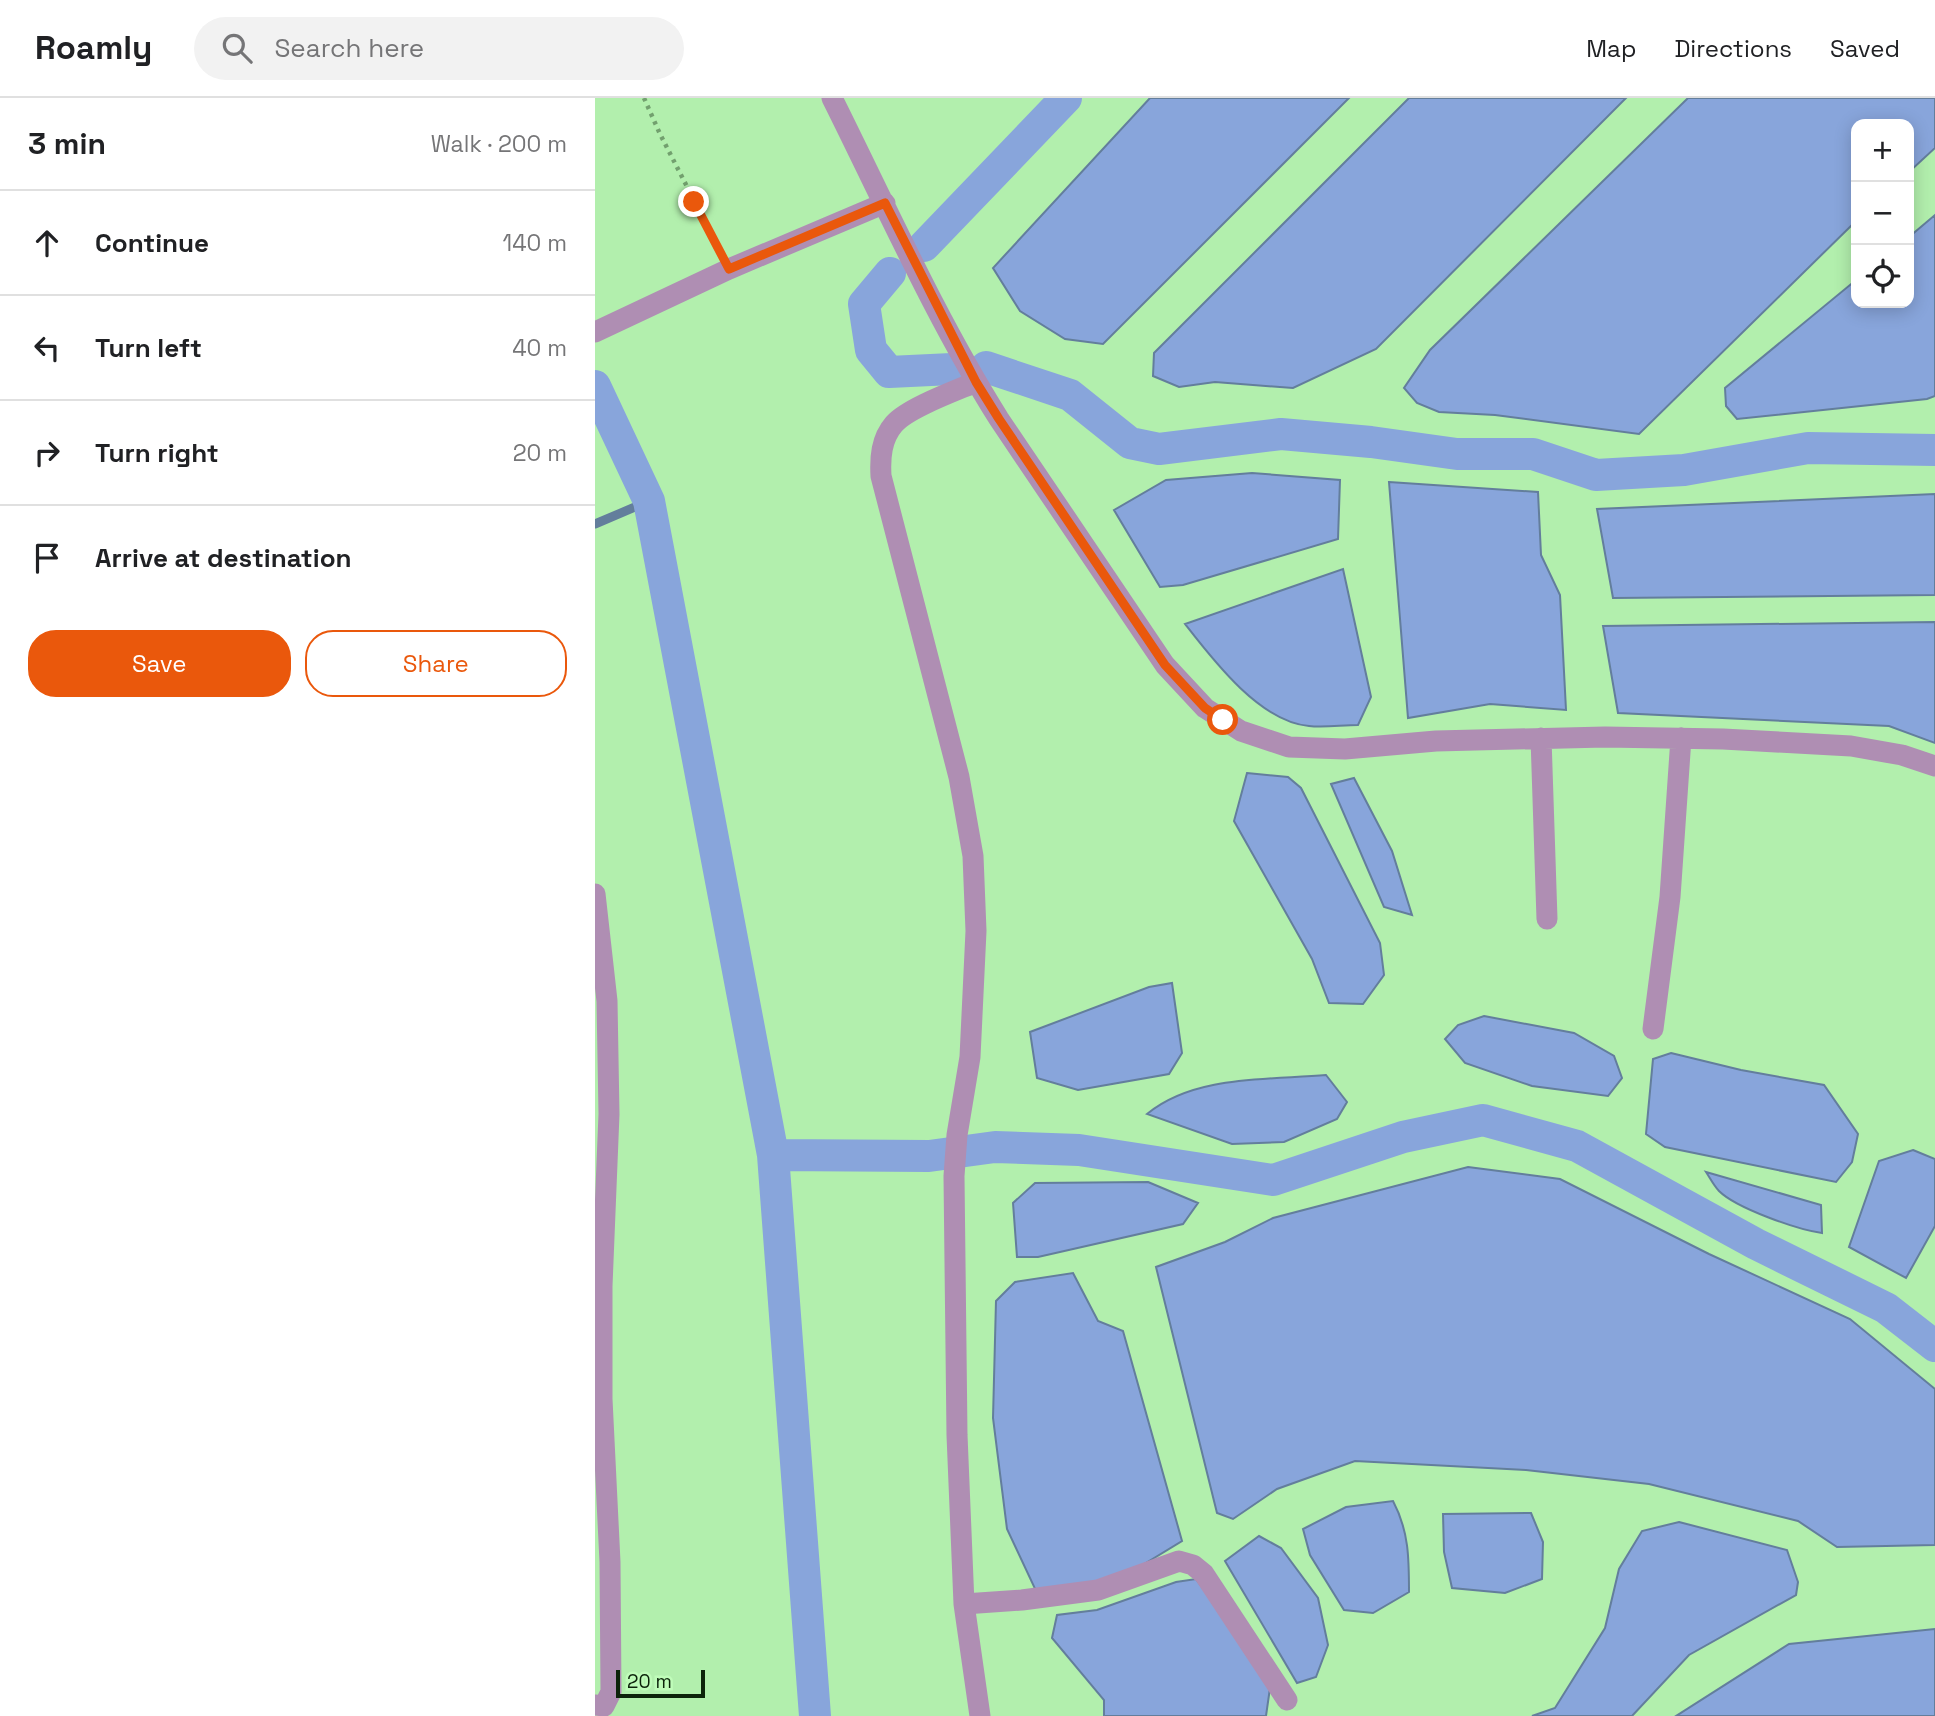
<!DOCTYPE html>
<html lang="en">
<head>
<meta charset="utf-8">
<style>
	body { margin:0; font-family:"Space Grotesk",sans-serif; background:#f2f2f2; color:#202124 }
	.controls { position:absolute; right:21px; top:21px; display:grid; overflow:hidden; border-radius:14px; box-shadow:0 4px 18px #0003 }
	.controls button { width:63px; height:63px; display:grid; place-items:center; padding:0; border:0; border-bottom:2px solid #e0e0e0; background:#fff; color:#202124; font:35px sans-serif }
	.scale { position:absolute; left:21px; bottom:18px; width:89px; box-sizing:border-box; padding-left:7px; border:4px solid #0c230a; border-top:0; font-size:19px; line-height:24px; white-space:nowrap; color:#0c230a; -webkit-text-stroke:5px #bffcb9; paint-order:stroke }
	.stop { position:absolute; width:21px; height:21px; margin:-16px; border:5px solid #ea580c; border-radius:50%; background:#fff }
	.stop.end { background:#ea580c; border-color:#fff; box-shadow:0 2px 7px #0008 }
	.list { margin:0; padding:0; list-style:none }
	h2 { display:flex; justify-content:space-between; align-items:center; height:91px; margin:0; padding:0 28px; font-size:30px }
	h2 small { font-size:23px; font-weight:400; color:#757577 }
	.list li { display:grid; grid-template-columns:46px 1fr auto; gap:21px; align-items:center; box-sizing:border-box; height:105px; padding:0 28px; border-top:2px solid #e0e0e0 }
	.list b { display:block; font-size:26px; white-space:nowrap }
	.list em { font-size:23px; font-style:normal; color:#757577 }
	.actions { display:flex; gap:14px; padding:21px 28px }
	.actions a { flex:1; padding:16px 0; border:2px solid #ea580c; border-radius:28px; text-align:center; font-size:24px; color:#ea580c }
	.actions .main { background:#ea580c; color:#fff }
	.icon { flex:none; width:38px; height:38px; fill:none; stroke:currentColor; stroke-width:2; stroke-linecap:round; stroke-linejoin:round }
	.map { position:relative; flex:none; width:1340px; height:1618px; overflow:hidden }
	header { display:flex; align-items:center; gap:42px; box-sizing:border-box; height:98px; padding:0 35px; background:#fff; border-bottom:2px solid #e0e0e0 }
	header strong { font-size:33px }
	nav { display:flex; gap:38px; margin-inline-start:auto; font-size:24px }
	.search { width:490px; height:63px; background:#f2f2f2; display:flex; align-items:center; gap:18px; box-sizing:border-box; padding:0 24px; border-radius:38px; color:#757577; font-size:26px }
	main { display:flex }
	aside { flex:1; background:#fff }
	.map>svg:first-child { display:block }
</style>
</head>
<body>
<header>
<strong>Roamly</strong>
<div class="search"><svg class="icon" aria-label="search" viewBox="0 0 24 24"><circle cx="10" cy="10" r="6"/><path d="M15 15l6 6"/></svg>Search here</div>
<nav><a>Map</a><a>Directions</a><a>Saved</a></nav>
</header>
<main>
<aside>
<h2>3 min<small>Walk · 200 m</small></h2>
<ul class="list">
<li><svg class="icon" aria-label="ahead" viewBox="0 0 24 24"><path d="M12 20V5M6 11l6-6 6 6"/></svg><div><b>Continue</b></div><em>140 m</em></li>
<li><svg class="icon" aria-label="left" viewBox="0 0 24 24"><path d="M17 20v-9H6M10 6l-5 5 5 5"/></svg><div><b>Turn left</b></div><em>40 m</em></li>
<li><svg class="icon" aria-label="right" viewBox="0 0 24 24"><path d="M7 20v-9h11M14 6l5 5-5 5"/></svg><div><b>Turn right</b></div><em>20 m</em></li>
<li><svg class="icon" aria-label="arrive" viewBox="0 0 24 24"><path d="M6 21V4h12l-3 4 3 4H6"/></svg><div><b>Arrive at destination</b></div></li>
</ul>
<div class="actions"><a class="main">Save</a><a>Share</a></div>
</aside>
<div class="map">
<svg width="1340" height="1618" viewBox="0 0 1340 1618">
	<rect width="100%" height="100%" fill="#b2efad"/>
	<path fill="#88a5db" stroke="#637e9c" stroke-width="2" d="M555,0H754L508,246L470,241L425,213L398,170Z
		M814,0H1031L781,251L698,290L620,284L584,289L558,278L559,255Z
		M1093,0H1340V50L1314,74V26H1261V123L1044,336L900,317L844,314L822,305L809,290L835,252Z
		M1340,117V298L1332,301L1142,321L1131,308L1130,290L1261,182V205H1314V139Z
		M657,375L745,382L743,441L588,487L565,489L519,412L571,382Z
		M794,384L943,394L946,457L965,497L971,612L895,606L813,620Z
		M1340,396V497L1018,500L1002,411Z
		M748,471L776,599L763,627C747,627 729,630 714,628C665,624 618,562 590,526Z
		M1340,524V645L1294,628L1023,615L1008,528Z
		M652,675L693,679L706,690L785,845L789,877L768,906L734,905L717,861L639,723Z
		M759,680L797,753L817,817L789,809L736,686Z
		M577,885L587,955L574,976L483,992L442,980L435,934L554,889Z
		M889,918L979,935L1019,958L1027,980L1013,998L937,988L870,965L850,941L863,927Z
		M1076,955L1146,972L1229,987L1263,1036L1257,1064L1241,1084L1070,1049L1051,1036L1058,961Z
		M731,977L752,1004L742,1021L689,1044L637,1046L552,1016C599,977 673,982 731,977Z
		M1318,1052L1340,1061V1128L1311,1180L1254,1149L1284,1063Z
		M873,1069L965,1081L1114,1156L1255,1221L1340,1291V1447L1242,1449L1203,1423L1054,1386L931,1372L760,1363L682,1391L638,1421L622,1415L561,1169L630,1144L678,1120Z
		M1111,1074L1226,1107L1227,1135C1203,1132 1141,1110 1124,1093C1119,1088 1115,1080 1111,1074Z
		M553,1084L603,1105L588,1126L443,1159H422L418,1105L440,1085Z
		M478,1175L503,1223L528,1233L587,1443L513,1488L442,1495L412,1431L398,1320L401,1203L420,1184Z
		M798,1403C814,1433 814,1461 814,1494L778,1515L749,1512L715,1457L708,1431L751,1409Z
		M936,1415L948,1444L947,1481L910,1495L857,1490L849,1454L848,1416Z
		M1084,1424L1192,1452L1203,1484L1201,1497L1094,1557L1037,1618H937L960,1610L1010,1530L1024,1471L1047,1433Z
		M664,1438L686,1450L723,1500L733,1547L721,1579L702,1585L630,1463Z
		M601,1481L676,1583L671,1618H509V1602L457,1540L462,1517L502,1512L581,1484Z
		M1340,1531V1618H1081L1194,1546Z"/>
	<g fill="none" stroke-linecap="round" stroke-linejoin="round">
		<path stroke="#637e9c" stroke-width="9" d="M0,426L54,403"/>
		<path stroke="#88a5db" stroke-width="32" d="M329,148L471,0
			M295,175L269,206L276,252L294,274L357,271
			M391,269L475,297L535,345L564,351L686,336L776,344L862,356H938L1001,377L1089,372L1213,350L1340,352
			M0,288L54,403L178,1057L220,1618
			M178,1057L334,1058L400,1049L484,1052L678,1082L808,1039L888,1022L982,1048L1161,1146L1291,1210L1340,1248"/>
		<path stroke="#72a06e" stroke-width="4.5" stroke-dasharray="3.5 5" stroke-linecap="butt" d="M49,0L65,36L123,149"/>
		<path stroke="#af8eb3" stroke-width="21" d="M237,0C291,108 340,219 404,321L570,567L610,610L646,633L694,649L750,651L841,643L1010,639L1128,641L1256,648L1307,657L1340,668
			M0,234L134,171L290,105
			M381,284C360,293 313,310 299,326C286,341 285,360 286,378L364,679L378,758L381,833L375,959L362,1037L359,1078L362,1337L369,1506L385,1618
			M946,640L952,821
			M0,796L12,903L14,1016L7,1188V1301L15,1464L16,1594L9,1608L0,1607
			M1058,931L1075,799L1086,640
			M369,1506L427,1502L503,1492L584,1463L598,1467L609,1476L692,1602"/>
	</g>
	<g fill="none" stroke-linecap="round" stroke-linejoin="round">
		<path stroke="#ea580c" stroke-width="9" d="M99,104L134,171L290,105L381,284L404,321L570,567L610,610L628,622"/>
	</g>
</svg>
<div class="controls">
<button>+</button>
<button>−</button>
<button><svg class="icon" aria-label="locate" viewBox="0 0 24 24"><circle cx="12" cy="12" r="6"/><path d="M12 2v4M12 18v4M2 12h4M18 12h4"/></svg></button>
</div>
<div class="scale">20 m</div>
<div class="stop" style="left:628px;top:622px"></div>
<div class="stop end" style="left:99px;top:104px"></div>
</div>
</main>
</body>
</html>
